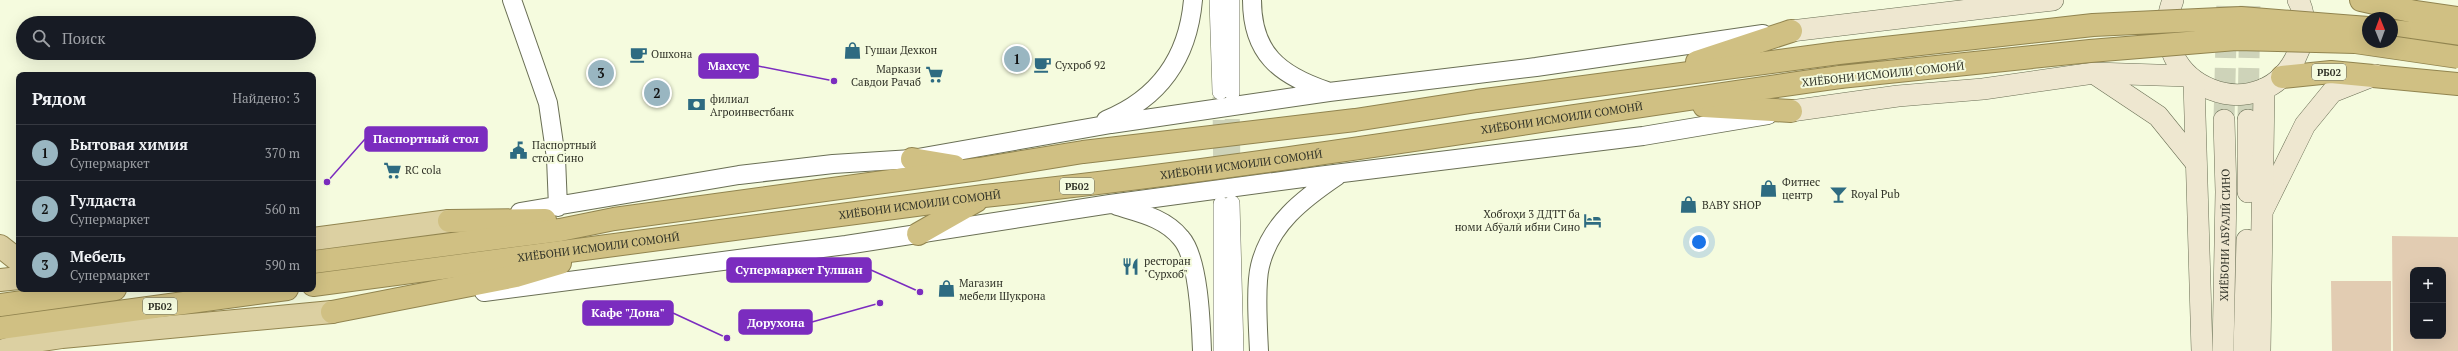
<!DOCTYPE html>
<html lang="ru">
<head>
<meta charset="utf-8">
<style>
	body { margin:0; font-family:"PT Serif",serif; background:#242831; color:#f1f3f6 }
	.controls { position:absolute; right:12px; bottom:12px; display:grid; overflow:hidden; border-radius:8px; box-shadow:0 4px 16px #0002 }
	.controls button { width:36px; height:36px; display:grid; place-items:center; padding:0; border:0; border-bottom:1px solid #363941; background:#171b24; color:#f1f3f6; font:20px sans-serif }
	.compass { position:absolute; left:2362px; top:12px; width:36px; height:36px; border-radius:50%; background:#171b24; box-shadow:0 4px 16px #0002; rotate:359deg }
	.you { position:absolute; left:1699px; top:242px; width:14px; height:14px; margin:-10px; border:3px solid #fff; border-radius:50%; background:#1a73e8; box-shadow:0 0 0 6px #1a73e833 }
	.badge { display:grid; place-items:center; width:26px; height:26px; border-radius:50%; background:#99b6c1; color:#111; font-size:13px; font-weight:700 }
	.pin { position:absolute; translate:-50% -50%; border:2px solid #fff; box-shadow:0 1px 4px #0006 }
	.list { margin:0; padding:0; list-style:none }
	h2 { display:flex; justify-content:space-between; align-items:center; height:52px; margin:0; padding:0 16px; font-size:17px }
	h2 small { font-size:13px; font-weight:400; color:#9ea1a6 }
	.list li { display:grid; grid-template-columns:26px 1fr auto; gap:12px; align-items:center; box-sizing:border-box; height:56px; padding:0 16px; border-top:1px solid #363941 }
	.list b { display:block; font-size:15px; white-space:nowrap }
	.list p { margin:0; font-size:13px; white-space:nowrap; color:#9ea1a6 }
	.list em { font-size:13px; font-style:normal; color:#9ea1a6 }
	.icon { flex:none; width:22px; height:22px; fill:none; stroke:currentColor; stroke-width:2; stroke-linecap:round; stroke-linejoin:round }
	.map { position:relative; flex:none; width:2458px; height:351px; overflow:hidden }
	.search { position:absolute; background:#171b24; box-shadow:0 4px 16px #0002; left:16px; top:16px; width:300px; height:44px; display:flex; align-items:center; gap:10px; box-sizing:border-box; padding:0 14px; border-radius:22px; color:#9ea1a6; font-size:15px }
	.panel { position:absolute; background:#171b24; box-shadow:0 4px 16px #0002; left:16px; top:72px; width:300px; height:220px; border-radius:8px }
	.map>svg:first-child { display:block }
</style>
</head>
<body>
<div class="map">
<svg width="2458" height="351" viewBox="0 0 2458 351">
	<rect width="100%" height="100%" fill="#f5fbde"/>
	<path fill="#e2ccb2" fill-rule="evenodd" d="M2392,236L2458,237V351H2393ZM2413,270H2443V336H2413Z
		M2331,281H2391V351H2332Z"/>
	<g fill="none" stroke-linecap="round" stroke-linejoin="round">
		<path stroke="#ced3b9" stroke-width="15" stroke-dasharray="15 8" stroke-linecap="butt" d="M1232,96L1233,174
			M1220,97L1221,201"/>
		<path stroke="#ced3b9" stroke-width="21" stroke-dasharray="21 10" stroke-linecap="butt" d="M2224,120L2227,0
			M2248,120L2250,0"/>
		<defs>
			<path id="minor" d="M1217,0L1220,92
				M1232,0V93
				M1232,203L1236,351
				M1221,204V351"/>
			<path id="tertiary" d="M512,0L548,103L556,158L558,207
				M1252,0C1252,53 1279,75 1327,91
				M1106,120C1160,98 1188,57 1193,0
				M1117,206C1140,213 1165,218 1181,238C1199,258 1201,324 1202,351
				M520,212L739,175L833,164L912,159L1111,124L1329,92L1536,67L1763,34
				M484,292L846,245L1110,204L1318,176L1643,136L1768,115
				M1259,351C1258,328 1255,286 1260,266C1270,224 1303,199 1337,176"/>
			<g id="secondary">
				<path d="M2173,0C2140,87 2266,135 2299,50C2305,35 2306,14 2298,0"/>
				<path d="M1791,31L2053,0"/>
				<path d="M2095,74L2158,116L2196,163"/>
				<path d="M2194,82L2202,351"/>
				<path d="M1791,111L1898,96L1983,89L2094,73L2188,76"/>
				<path d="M2248,120V192"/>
				<path d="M2264,208L2305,125L2332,92L2375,75"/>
				<path id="s1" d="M2223,351L2226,192L2224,120"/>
				<path d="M2244,351L2247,240"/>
				<path d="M2260,351L2264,89"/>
			</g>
			<path id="primary" d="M313,239L449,221
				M0,246L19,261
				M0,280L19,278
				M1,351L35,341L62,337L332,312"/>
			<g id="trunk">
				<path d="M2361,0L2415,12L2458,18"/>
				<path d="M2392,31L2458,38"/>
				<path d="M1697,62L1791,31"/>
				<path d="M2282,77L2331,72L2458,84"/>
				<path d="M1704,106L1791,111"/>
				<path d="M912,159L954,166"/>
				<path d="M449,221L545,220"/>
				<path d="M918,234L976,201"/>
				<path d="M313,262L560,230L614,219L979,169L1083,152L1355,120L1477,101L1839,53"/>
				<path id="s2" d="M313,285L984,196C1271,166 1555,117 1840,77"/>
				<path d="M0,305L115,289"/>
				<path d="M332,312L516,276L560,263"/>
				<path d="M0,328L287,289"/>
			</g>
		</defs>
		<use href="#minor" stroke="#6a6f55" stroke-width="16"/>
		<use href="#tertiary" stroke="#6a6f55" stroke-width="20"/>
		<use href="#secondary" stroke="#6a6f55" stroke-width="22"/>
		<use href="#primary" stroke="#91844f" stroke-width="24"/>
		<use href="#trunk" stroke="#91844f" stroke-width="24"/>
		<use href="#minor" stroke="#fff" stroke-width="15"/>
		<use href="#tertiary" stroke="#fff" stroke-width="18"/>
		<use href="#secondary" stroke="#eee7d0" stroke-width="21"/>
		<use href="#primary" stroke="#dcd0a2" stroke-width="22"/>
		<use href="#trunk" stroke="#d0c083" stroke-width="22"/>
		<defs>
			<path id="trunk-bridge" d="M1839,53L2093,25L2241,18L2368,28
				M1840,77L2090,51L2236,39L2355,42L2458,57"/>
		</defs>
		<use href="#trunk-bridge" stroke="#91844f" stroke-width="24" stroke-linecap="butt"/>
		<use href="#trunk-bridge" stroke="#d0c083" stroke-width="22"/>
	</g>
	<defs>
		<symbol id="shop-bare" viewBox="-9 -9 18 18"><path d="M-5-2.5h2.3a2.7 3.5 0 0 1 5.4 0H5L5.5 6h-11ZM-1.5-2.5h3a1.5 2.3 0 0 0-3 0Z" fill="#2e6b81" stroke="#f5fbde" stroke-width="2.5" paint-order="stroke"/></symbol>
		<symbol id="cafe-bare" viewBox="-9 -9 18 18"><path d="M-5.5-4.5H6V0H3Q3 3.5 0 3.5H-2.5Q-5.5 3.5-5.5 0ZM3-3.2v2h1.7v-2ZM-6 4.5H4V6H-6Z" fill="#2e6b81" stroke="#f5fbde" stroke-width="2.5" paint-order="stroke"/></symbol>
		<symbol id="supermarket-bare" viewBox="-9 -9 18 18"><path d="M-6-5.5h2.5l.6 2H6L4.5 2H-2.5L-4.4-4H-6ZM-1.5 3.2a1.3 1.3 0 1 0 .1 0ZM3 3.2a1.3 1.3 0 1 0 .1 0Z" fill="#2e6b81" stroke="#f5fbde" stroke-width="2.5" paint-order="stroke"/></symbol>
		<symbol id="bank-bare" viewBox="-9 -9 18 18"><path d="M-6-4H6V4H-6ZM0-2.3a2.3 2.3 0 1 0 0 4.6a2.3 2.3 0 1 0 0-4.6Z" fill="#2e6b81" stroke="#f5fbde" stroke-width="2.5" paint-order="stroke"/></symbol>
		<symbol id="civic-bare" viewBox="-9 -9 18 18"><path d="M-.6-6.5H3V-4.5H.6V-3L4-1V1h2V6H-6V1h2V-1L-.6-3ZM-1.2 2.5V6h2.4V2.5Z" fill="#2e6b81" stroke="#f5fbde" stroke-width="2.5" paint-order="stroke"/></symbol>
		<symbol id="bar-bare" viewBox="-9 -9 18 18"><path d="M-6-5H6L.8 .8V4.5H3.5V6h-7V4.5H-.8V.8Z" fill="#2e6b81" stroke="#f5fbde" stroke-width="2.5" paint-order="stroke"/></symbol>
		<symbol id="hotel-bare" viewBox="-9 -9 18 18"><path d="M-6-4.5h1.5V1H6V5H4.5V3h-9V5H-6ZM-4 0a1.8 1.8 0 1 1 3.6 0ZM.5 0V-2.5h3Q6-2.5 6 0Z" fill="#2e6b81" stroke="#f5fbde" stroke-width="2.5" paint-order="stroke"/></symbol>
		<symbol id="restaurant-bare" viewBox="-9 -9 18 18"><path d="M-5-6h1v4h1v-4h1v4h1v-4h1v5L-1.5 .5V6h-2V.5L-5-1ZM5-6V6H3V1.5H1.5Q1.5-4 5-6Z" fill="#2e6b81" stroke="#f5fbde" stroke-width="2.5" paint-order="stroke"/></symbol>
	</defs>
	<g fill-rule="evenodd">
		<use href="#shop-bare" x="840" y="38" width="25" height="25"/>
		<use href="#cafe-bare" x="626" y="42" width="25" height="25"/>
		<use href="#cafe-bare" x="1030" y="52" width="25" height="25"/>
		<use href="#supermarket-bare" x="922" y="62" width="25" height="25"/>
		<use href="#bank-bare" x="684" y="92" width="25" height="25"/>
		<use href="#civic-bare" x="506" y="138" width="25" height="25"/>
		<use href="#supermarket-bare" x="380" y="158" width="25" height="25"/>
		<use href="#shop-bare" x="1756" y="176" width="25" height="25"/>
		<use href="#bar-bare" x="1826" y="182" width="25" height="25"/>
		<use href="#shop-bare" x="1676" y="192" width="25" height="25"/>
		<use href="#hotel-bare" x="1580" y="208" width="25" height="25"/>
		<use href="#restaurant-bare" x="1118" y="254" width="25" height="25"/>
		<use href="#shop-bare" x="934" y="276" width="25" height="25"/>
	</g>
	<g text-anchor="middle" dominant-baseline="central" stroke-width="4" stroke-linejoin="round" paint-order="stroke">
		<g fill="#f5fbde" stroke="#6b6e5e" stroke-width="1">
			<rect x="2312" y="64" width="34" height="16" rx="3"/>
			<rect x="1060" y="178" width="34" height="16" rx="3"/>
			<rect x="143" y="298" width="34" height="16" rx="3"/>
		</g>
		<g font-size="10" font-weight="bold" fill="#303227">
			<text x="2329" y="72">РБ02</text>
			<text x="1077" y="186">РБ02</text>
			<text x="160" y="306">РБ02</text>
		</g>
		<g font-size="11" fill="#303227" stroke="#f5fbde" text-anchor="start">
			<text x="865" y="50">Гушаи Дехкон</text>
			<text x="651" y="54">Ошхона</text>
			<text x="1055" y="65">Сухроб 92</text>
			<text x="921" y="69" text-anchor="end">Маркази<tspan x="921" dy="13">Савдои Рачаб</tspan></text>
			<text x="710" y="99">филиал<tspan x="710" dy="13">Агроинвестбанк</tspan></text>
			<text x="532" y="145">Паспортный<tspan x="532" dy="13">стол Сино</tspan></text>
			<text x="405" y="170">RC cola</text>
			<text x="1782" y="182">Фитнес<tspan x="1782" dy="13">центр</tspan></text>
			<text x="1851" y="194">Royal Pub</text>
			<text x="1702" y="205">BABY SHOP</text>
			<text x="1580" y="214" text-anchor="end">Хобгоҳи 3 ДДТТ ба<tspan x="1580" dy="13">номи Абӯалӣ ибни Сино</tspan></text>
			<text x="1144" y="261">ресторан<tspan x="1144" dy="13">"Сурхоб"</tspan></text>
			<text x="959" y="283">Магазин<tspan x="959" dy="13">мебели Шукрона</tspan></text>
		</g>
		<g font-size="11" fill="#303227" stroke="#f5fbde">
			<text transform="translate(1883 74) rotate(-6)">ХИЁБОНИ ИСМОИЛИ СОМОНӢ</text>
			<text stroke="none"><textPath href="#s2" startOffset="1260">ХИЁБОНИ ИСМОИЛИ СОМОНӢ</textPath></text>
			<text stroke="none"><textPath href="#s2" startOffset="936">ХИЁБОНИ ИСМОИЛИ СОМОНӢ</textPath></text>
			<text stroke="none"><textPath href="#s2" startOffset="612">ХИЁБОНИ ИСМОИЛИ СОМОНӢ</textPath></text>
			<text stroke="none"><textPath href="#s1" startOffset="116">ХИЁБОНИ АБӮАЛӢ СИНО</textPath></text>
			<text stroke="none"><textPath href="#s2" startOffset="288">ХИЁБОНИ ИСМОИЛИ СОМОНӢ</textPath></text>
		</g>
	</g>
	<path fill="none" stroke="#7b2cbf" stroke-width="1.5" d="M834 81L758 66M327 182L365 139M920 292L871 270M727 338L673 313M880 303L812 322"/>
	<g fill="#7b2cbf" stroke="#f5fbde" stroke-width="1.5">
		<circle cx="834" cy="81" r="4"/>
		<circle cx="327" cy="182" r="4"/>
		<circle cx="920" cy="292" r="4"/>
		<circle cx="727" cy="338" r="4"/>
		<circle cx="880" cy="303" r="4"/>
	</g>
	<g fill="#7b2cbf" stroke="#7b2cbf" stroke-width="1.5">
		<rect x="699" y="54" width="59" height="24" rx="4"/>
		<rect x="365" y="127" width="122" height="24" rx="4"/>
		<rect x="727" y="258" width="144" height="24" rx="4"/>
		<rect x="583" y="301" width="90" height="24" rx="4"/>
		<rect x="739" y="310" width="73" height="24" rx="4"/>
	</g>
	<g font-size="12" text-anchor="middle" font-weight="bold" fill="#fff">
		<text x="729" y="70">Махсус</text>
		<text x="426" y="143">Паспортный стол</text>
		<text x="799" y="274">Супермаркет Гулшан</text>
		<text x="628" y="317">Кафе "Дона"</text>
		<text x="776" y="327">Дорухона</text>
	</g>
</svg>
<div class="controls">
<button>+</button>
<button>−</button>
</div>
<svg class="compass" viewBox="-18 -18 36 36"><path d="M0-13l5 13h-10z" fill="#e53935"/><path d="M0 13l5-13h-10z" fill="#9ea1a6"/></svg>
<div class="you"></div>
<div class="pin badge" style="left:1017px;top:59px">1</div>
<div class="pin badge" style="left:657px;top:93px">2</div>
<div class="pin badge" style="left:601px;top:73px">3</div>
<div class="search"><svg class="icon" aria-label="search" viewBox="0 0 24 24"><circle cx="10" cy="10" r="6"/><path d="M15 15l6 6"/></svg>Поиск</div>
<section class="panel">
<h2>Рядом<small>Найдено: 3</small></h2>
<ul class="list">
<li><span class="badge">1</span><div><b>Бытовая химия</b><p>Супермаркет</p></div><em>370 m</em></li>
<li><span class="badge">2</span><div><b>Гулдаста</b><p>Супермаркет</p></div><em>560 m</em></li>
<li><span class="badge">3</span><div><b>Мебель</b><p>Супермаркет</p></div><em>590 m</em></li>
</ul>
</section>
</div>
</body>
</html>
